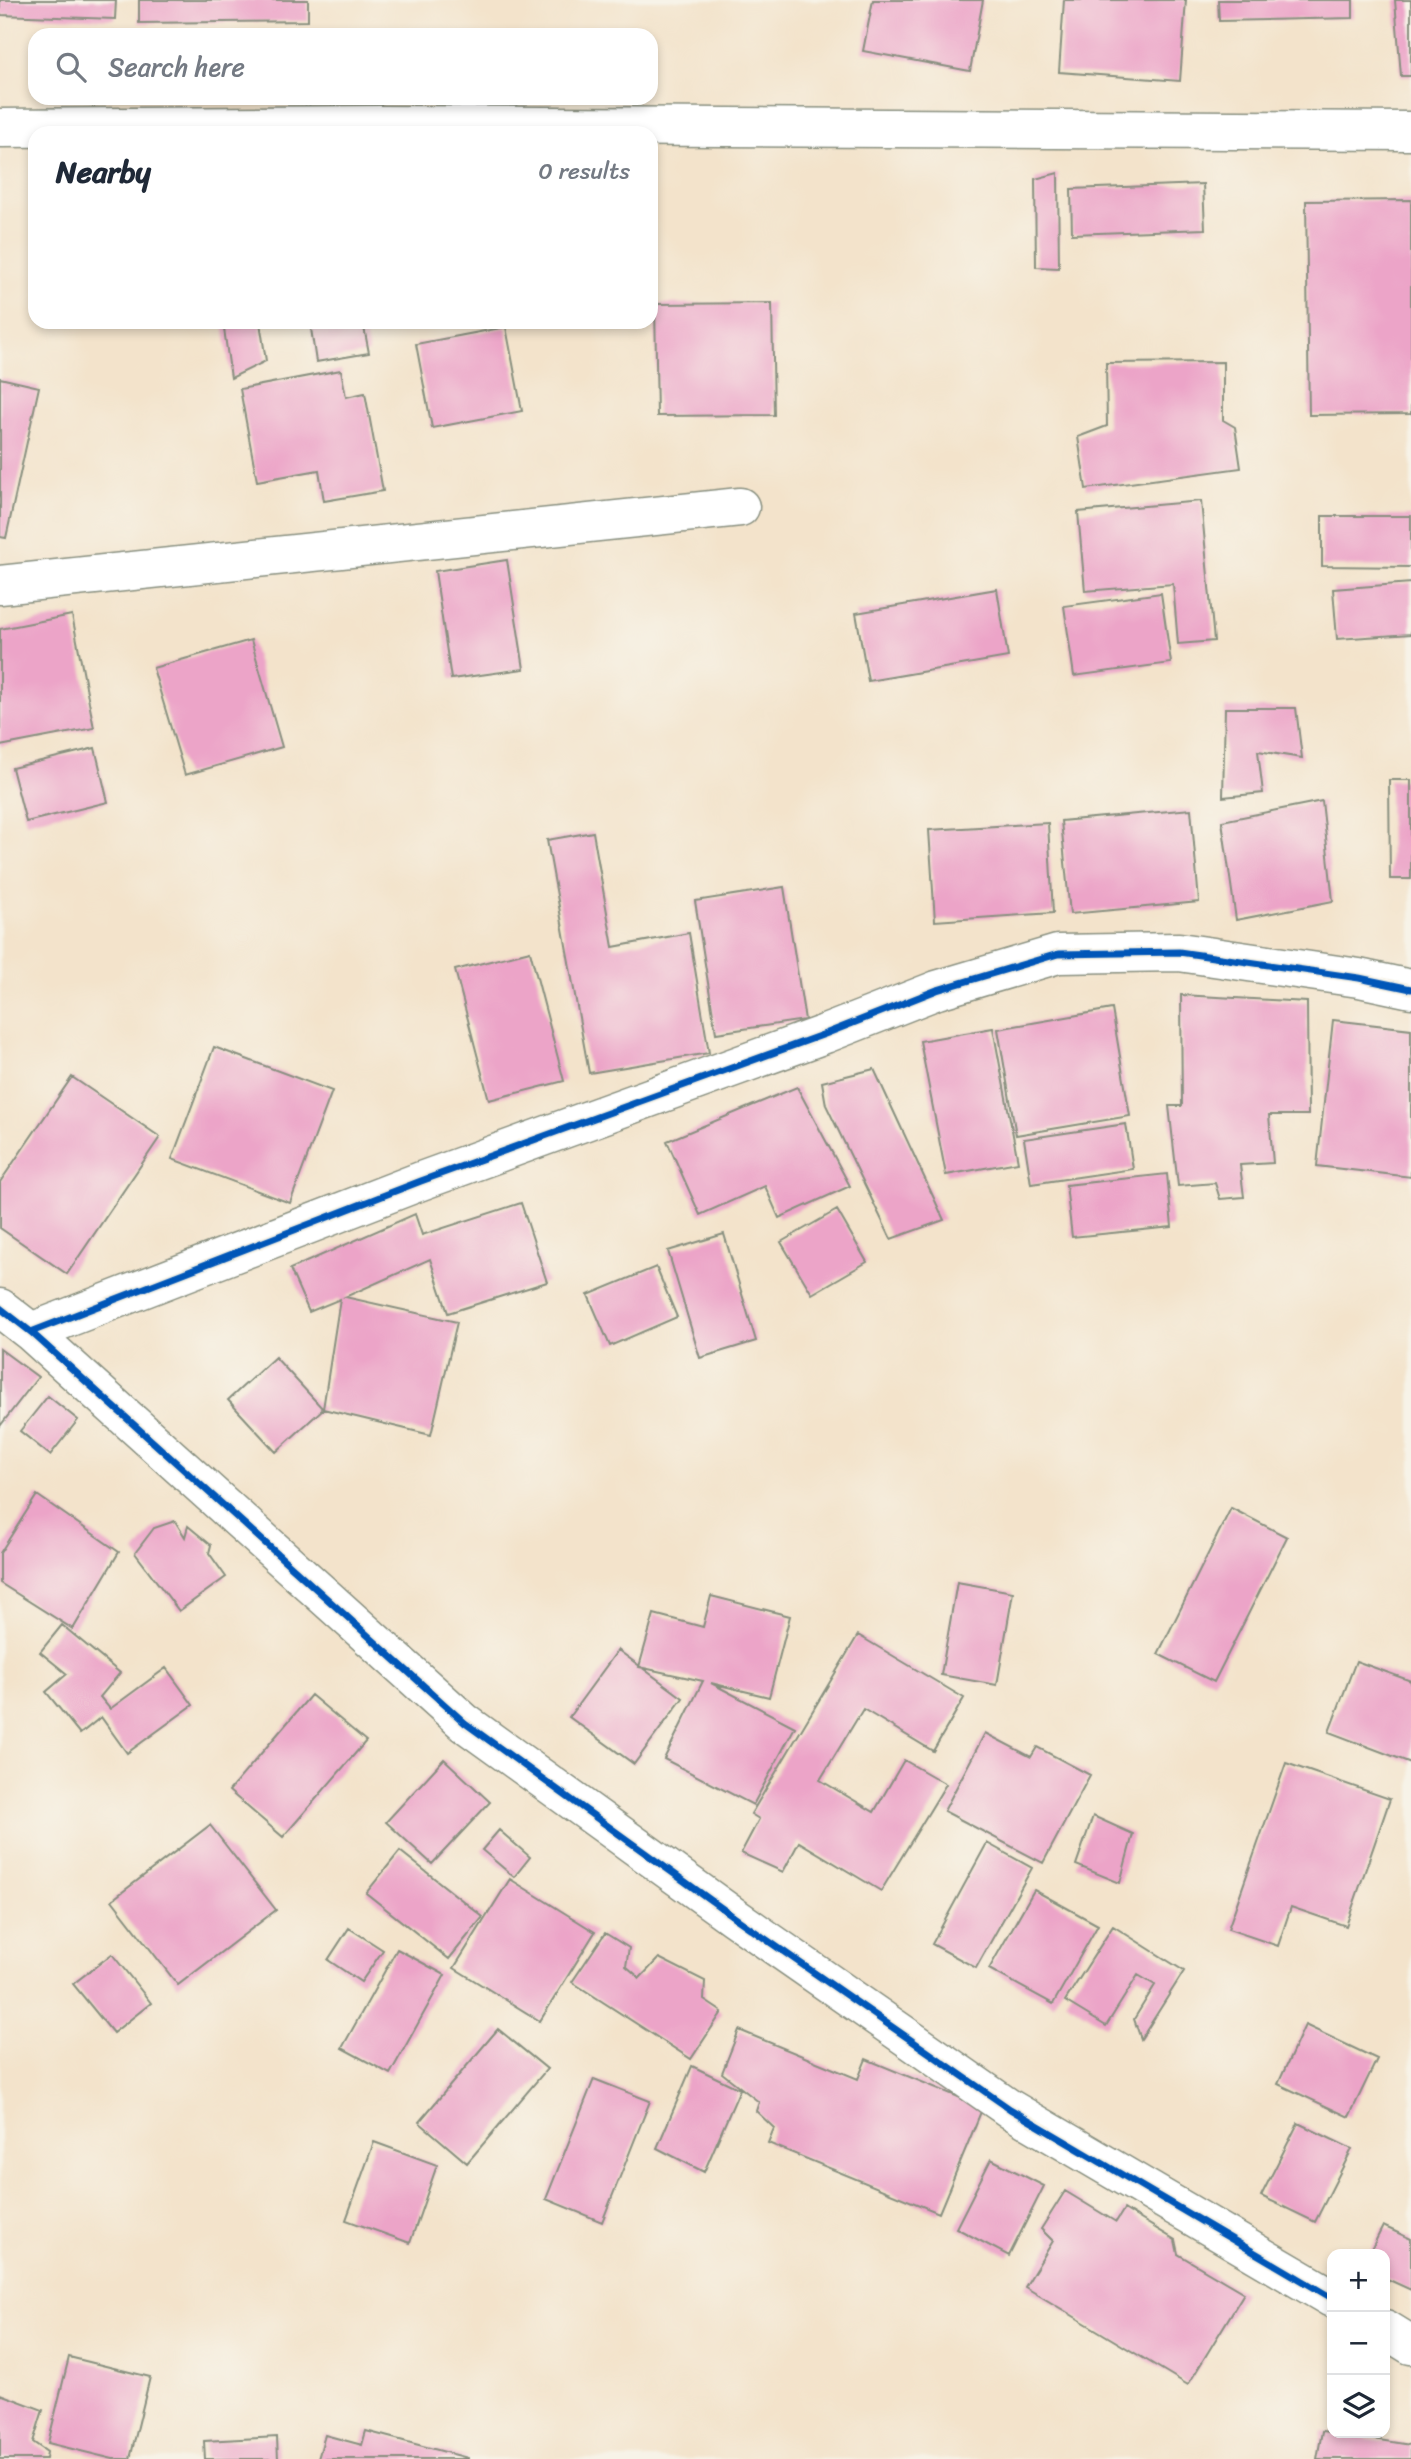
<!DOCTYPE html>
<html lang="en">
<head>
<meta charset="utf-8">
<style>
	body { margin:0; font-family:Sriracha,sans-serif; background:#f2f2f3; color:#1f2937 }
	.controls { position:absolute; right:21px; bottom:21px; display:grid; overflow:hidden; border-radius:14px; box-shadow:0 4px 10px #0003 }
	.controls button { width:63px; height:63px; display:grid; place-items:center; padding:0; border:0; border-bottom:2px solid #e0e1e3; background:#fff; color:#1f2937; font:35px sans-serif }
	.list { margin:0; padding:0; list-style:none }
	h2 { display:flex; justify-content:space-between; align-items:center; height:91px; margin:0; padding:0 28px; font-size:30px }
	h2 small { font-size:23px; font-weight:400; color:#747a83 }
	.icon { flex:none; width:38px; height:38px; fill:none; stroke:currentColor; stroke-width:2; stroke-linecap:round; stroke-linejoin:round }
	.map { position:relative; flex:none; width:1411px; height:2459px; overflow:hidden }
	.search { position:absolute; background:#fff; box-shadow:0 4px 10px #0003; left:28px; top:28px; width:630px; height:77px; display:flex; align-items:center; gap:18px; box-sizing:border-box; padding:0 24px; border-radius:21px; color:#747a83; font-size:26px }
	.panel { position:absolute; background:#fff; box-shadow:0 4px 10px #0003; left:28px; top:126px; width:630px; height:203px; border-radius:21px }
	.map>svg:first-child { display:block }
</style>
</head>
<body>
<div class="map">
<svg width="1411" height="2459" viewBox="0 0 1411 2459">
	<rect width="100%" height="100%" fill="#f7f3e8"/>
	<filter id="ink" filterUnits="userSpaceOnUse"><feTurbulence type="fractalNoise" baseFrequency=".0143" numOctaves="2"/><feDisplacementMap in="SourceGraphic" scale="14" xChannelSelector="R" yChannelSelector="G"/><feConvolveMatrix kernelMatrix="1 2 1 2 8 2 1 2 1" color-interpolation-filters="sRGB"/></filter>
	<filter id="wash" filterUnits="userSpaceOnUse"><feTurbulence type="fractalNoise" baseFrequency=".00686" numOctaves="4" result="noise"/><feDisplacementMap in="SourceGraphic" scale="28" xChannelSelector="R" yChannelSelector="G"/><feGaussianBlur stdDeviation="1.57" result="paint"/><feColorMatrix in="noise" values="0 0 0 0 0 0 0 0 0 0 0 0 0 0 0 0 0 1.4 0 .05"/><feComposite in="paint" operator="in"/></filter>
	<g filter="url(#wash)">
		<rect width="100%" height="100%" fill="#f3e3cb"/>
		<g id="blocks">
			<path fill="#eca4c8" d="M0,0H116L115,19L0,15Z
				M139,0H308V21L139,23Z
				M873,0H983L970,71L863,51Z
				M1064,0H1186L1180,81L1059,72Z
				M1218,0H1353V18L1219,21Z
				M1395,0H1411V76H1401Z
				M1058,173L1059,268L1036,267L1035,179Z
				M1203,184L1205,229L1072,234L1071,189Z
				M1411,200V414L1309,415L1306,201Z
				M772,303L774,415L657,416L655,304Z
				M223,322H260L266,361L231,378Z
				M310,322H363L369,353L316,362Z
				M506,327L522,411L432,428L416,344Z
				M1223,362V420L1235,427L1241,468L1086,489L1078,437L1107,426L1106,363Z
				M341,370L346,397L365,393L383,491L324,501L319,470L257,481L240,389Z
				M0,378L39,387L6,538L0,537Z
				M1201,501L1214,641L1178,644L1173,584L1085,591L1078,512Z
				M1322,516H1411V567L1322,566Z
				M507,560L524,669L451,679L435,571Z
				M1411,583V634L1337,639L1333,589Z
				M997,589L1008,657L868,681L856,613Z
				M1161,593L1171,663L1074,676L1064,606Z
				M72,615L94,728L0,746V629Z
				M251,640L282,747L185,775L153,668Z
				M1225,708H1296L1302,758L1258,751L1263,793L1223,797Z
				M95,748L108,802L26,822L12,768Z
				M1389,780H1411V879H1390Z
				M1322,801L1333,901L1236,920L1222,821Z
				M1191,809L1199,902L1070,914L1061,821Z
				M1048,823L1053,913L935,921L929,830Z
				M593,832L613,947L689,933L709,1053L589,1073L547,840Z
				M784,887L805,1020L716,1033L695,901Z
				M530,951L564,1081L489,1100L455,970Z
				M1181,995L1307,1002L1308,1115H1269L1273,1163L1240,1165L1244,1197L1220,1199L1215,1183L1178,1186L1169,1106H1182Z
				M1112,1009L1130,1116L1016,1135L998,1029Z
				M1333,1020L1411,1029V1177L1317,1166Z
				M993,1028L1018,1162L946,1175L920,1041Z
				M214,1047L332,1091L290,1203L172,1159Z
				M874,1069L944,1220L891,1239L826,1105L822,1082Z
				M72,1077L160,1137L67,1274L0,1228V1182Z
				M797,1087L850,1186L779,1218L765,1186L700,1215L667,1141Z
				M1126,1124L1133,1169L1031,1184L1024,1139Z
				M1167,1174L1172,1227L1072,1237L1066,1185Z
				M521,1203L547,1282L448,1313L430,1259L345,1297L457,1322L431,1435L323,1409L340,1299L309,1312L290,1269L415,1214L422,1235Z
				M837,1210L867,1262L812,1294L781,1242Z
				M724,1234L756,1341L700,1358L668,1251Z
				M656,1267L677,1317L610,1346L588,1295Z
				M0,1349L38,1377L0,1426Z
				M275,1357L323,1409L276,1452L228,1400Z
				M48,1396L78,1420L50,1455L20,1431Z
				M37,1495L119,1552L73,1629L0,1583V1553Z
				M1231,1508L1287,1537L1214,1682L1158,1654Z
				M175,1521L185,1537L188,1526L211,1545L209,1553L226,1577L179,1611L135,1553L154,1528Z
				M957,1582L1013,1592L997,1685L941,1675Z
				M711,1596L790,1616L769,1697L711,1683L795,1727L753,1805L664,1759L703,1681L639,1667L654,1614L703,1627Z
				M62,1625L120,1673L100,1697L110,1709L166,1668L193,1705L127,1753L101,1717L80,1734L46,1692L67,1674L40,1652Z
				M858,1635L964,1698L933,1751L863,1709L820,1780L874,1812L904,1760L946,1784L881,1891L799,1842L783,1872L741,1853L759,1819L751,1814Z
				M618,1650L683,1698L634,1764L569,1717Z
				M1356,1661L1411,1681V1763L1329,1732Z
				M311,1695L366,1741L283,1837L229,1791Z
				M985,1733L1031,1757L1037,1747L1090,1775L1043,1863L944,1811Z
				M444,1759L490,1802L432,1864L386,1822Z
				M1286,1763L1390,1799L1346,1926L1291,1907L1278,1946L1228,1929Z
				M1093,1816L1133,1834L1120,1883L1076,1865Z
				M210,1825L276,1910L178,1985L112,1900Z
				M499,1830L530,1857L514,1877L482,1850Z
				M987,1843L1032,1868L976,1968L932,1944Z
				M400,1851L483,1917L449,1959L366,1893Z
				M510,1879L595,1932L540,2021L454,1968Z
				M1034,1890L1098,1925L1053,2004L989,1969Z
				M1113,1926L1184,1971L1141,2039L1134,2019L1155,1985L1138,1975L1106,2026L1065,2001Z
				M349,1928L383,1950L361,1982L328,1960Z
				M605,1933L629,1948L626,1966L640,1978L659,1958L705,1981L704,2000L722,2012L691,2059L572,1982Z
				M397,1949L445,1975L390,2074L342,2048Z
				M112,1954L151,2003L113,2033L73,1984Z
				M1305,2025L1377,2059L1349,2117L1278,2084Z
				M498,2029L547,2069L467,2163L419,2122Z
				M739,2030L858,2079L866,2059L983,2107L939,2213L768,2143L774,2128L756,2111L759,2102L722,2073Z
				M692,2066L740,2089L704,2172L657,2148Z
				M594,2079L650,2101L602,2222L546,2199Z
				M1298,2123L1352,2149L1315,2222L1261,2196Z
				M374,2142L437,2165L410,2243L346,2220Z
				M991,2159L1044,2186L1009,2256L956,2228Z
				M1065,2191L1116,2222L1124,2209L1175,2240L1178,2254L1244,2293L1188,2385L1025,2287L1053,2241L1041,2229Z
				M1383,2226L1411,2239V2290L1385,2278V2254H1369Z
				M69,2357L150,2377L130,2459H113L48,2443Z
				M0,2394L43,2410L33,2442L47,2452L46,2459H0Z
				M366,2431L468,2458V2459H318L325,2435L362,2445Z
				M1322,2431L1411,2445V2459H1317Z
				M277,2437L278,2459H205L204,2441Z"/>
		</g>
	</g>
	<g filter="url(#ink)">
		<use href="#blocks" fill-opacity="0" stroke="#899080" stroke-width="2"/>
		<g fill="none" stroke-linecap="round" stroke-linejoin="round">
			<defs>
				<path id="minor" d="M0,128L382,125L1411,131
					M0,585L740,507
					M0,1308L31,1332L465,1723L734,1917L1010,2109L1332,2298
					M31,1332L421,1181L825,1034L937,990L1058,954L1179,952L1359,978L1411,989
					M1385,2329L1411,2345"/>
			</defs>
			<use href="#minor" stroke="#899080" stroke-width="41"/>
			<use href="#minor" stroke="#fff" stroke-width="38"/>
			<defs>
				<path id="cycleway" d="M0,1308L31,1332L465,1723L734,1917L1010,2109L1332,2298
					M31,1332L421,1181L825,1034L937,990L1058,954L1179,952L1359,978L1411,989"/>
			</defs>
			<use href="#cycleway" stroke="#f7f3e8" stroke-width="11"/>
			<use href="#cycleway" stroke="#0057b8" stroke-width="7"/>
		</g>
	</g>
</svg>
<div class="controls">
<button>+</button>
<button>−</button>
<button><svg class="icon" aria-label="layers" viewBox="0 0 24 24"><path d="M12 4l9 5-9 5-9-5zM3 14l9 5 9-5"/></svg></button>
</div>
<div class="search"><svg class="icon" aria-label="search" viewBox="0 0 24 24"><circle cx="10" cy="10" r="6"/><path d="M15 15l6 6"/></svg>Search here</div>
<section class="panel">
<h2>Nearby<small>0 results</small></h2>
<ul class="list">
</ul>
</section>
</div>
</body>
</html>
